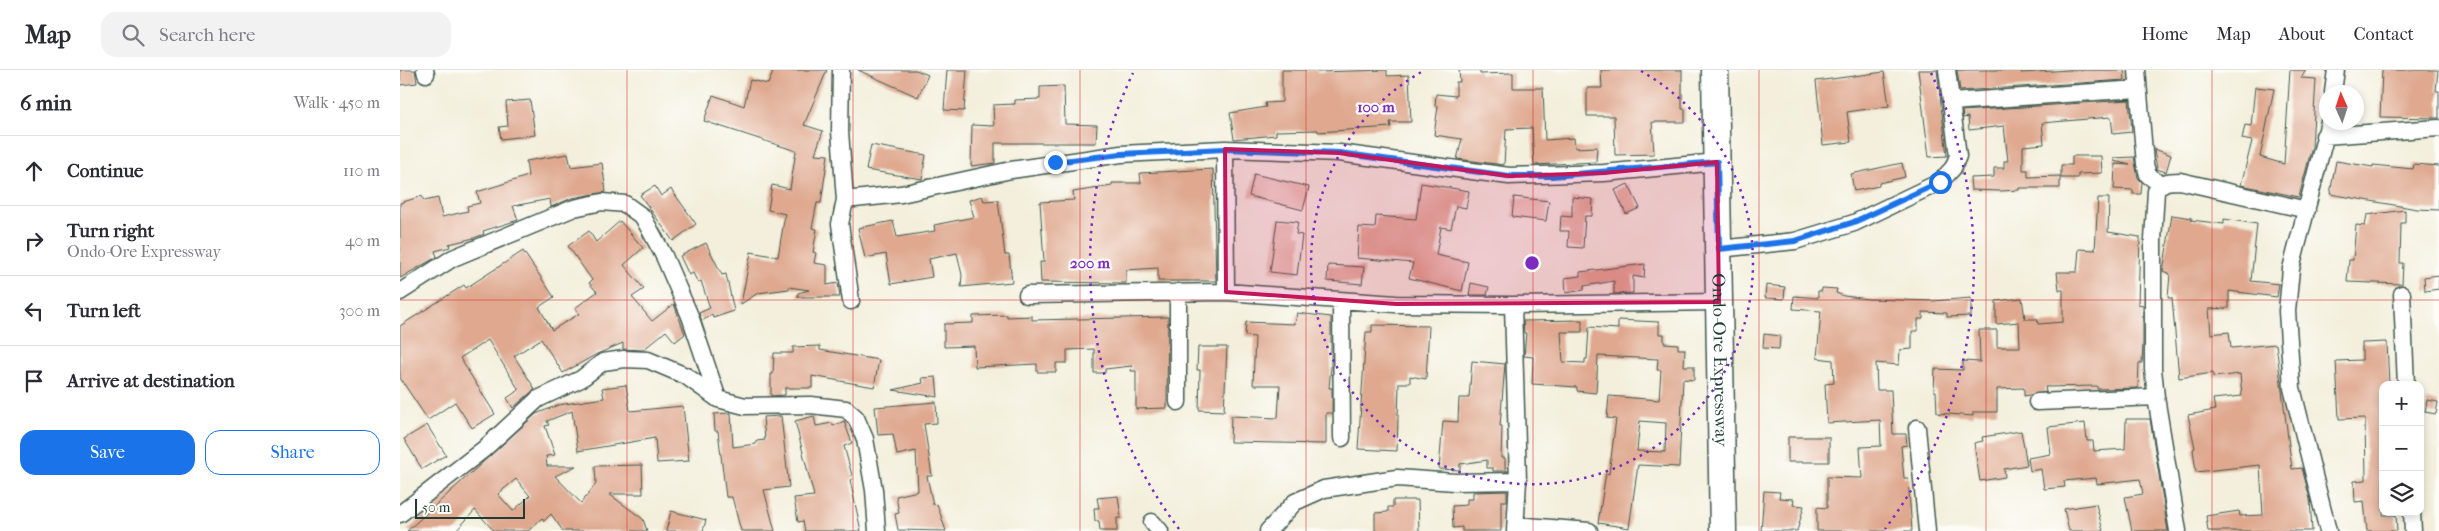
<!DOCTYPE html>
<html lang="en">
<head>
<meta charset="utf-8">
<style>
	body { margin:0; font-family:"IM FELL French Canon",serif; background:#f2f2f3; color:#2b2b33 }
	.controls { position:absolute; right:15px; bottom:15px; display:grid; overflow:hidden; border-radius:10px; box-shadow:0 2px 8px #0003 }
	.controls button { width:45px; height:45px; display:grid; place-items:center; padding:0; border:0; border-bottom:1px solid #e1e1e2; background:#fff; color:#2b2b33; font:25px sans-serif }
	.compass { position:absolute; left:1919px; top:15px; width:45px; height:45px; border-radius:50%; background:#fff; box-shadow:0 2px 8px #0003; rotate:357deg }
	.scale { position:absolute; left:15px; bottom:12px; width:110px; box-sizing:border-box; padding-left:5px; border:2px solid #1f3d34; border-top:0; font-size:14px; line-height:18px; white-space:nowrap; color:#1f3d34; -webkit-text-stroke:4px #fdfcf7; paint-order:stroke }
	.stop { position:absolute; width:15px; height:15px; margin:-11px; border:4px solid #1a73e8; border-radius:50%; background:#fff }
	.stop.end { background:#1a73e8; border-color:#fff; box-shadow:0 1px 5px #0008 }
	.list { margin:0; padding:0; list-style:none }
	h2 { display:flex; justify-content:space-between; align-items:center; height:65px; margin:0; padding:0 20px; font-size:21px }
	h2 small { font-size:16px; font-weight:400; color:#7c7c81 }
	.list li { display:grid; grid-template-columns:32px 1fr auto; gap:15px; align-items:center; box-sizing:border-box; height:70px; padding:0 20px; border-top:1px solid #e1e1e2 }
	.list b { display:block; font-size:19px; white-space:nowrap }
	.list p { margin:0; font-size:16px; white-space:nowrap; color:#7c7c81 }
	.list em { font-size:16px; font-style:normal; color:#7c7c81 }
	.actions { display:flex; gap:10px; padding:15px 20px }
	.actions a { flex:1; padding:11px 0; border:1px solid #1a73e8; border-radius:15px; text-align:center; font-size:18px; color:#1a73e8 }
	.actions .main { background:#1a73e8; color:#fff }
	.icon { flex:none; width:28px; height:28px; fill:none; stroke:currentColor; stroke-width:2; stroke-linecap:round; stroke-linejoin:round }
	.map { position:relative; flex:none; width:2039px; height:461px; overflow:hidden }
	header { display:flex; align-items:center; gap:30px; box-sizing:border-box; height:70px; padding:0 25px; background:#fff; border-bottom:1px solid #e1e1e2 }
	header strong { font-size:24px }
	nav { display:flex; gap:28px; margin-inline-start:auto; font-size:18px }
	.search { width:350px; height:45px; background:#f2f2f3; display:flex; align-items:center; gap:12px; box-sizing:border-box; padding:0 18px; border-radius:15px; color:#7c7c81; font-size:19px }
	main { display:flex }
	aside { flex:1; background:#fff }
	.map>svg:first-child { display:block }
</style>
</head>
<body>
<header>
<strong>Map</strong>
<div class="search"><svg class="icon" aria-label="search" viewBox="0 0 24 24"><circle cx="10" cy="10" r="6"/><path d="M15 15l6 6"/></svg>Search here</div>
<nav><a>Home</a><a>Map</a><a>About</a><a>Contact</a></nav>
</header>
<main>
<aside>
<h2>6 min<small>Walk · 450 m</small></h2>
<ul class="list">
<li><svg class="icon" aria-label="ahead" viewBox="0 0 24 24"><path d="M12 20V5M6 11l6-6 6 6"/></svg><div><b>Continue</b></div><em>110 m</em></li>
<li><svg class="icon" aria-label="right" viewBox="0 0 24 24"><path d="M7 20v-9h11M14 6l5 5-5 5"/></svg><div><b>Turn right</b><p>Ondo-Ore Expressway</p></div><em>40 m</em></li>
<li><svg class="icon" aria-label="left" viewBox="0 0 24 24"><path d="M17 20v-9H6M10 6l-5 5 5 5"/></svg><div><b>Turn left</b></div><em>300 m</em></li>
<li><svg class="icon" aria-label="arrive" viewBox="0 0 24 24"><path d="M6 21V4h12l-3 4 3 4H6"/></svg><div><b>Arrive at destination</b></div></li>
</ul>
<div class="actions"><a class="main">Save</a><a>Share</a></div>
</aside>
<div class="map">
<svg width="2039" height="461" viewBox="0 0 2039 461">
	<rect width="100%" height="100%" fill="#fdfcf7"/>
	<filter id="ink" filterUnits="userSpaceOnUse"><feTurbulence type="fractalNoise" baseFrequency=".02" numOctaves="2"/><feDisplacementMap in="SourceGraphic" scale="10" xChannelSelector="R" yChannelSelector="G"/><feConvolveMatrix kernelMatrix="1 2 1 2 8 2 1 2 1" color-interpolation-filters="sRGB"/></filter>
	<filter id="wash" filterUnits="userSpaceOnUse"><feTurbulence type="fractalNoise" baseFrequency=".0096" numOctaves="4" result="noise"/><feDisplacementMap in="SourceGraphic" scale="20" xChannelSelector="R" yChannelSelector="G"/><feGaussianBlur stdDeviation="1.12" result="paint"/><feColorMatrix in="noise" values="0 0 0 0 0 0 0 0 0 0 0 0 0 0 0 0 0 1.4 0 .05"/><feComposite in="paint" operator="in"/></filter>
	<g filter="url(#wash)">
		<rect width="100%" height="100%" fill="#f3efdc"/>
		<g id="blocks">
			<path fill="#dfa88f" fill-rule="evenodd" d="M0,0H15L17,13L0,15Z
				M374,0H427L404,55L423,61L415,84L428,85L421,133H417L412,158L417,159L413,182L416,183L414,193L427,195V215L438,213L440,227H398V223L409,220L389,217V219L358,223L341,234L351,182L378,187L385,144L368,140L372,115L390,119L396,81L304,51L313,25L344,36L350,10L368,14Z
				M458,0H516L528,5L518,27Z
				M547,0H567L564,41L544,40Z
				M882,0H917V2L987,0V6L1009,5L1011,52H990L991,57L918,62V60L876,61V65L834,69L830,43L866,37L865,33L882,32Z
				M1059,0H1080V4L1113,3V18H1143L1145,70L1174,68L1175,78L1197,77L1196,92L1134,95L1132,58L1106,59L1104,95L1057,89L1062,69L1034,65L1038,36H1035L1036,24L1056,26V12H1060Z
				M1201,0H1282V39H1285V52H1252L1254,84L1215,85L1214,46H1187V18H1202Z
				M1518,0H1537L1547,86L1529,87Z
				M1557,0H1621V3L1669,0H1724L1725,10L1560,21Z
				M1890,0H1906L1901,8L1916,9L1912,77L1899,127L1841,115L1852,71L1842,69L1845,55L1851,56L1855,17L1874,19L1860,87L1884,94Z
				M1982,0H2038L2036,21H2039V48L1980,47Z
				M1484,2L1489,36L1447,42L1451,72L1423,75L1416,11Z
				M664,16L665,54L697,55L696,73H595V93L571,96L572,55L594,56L593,35L615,34V30L640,29V17Z
				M130,30L135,65L101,69L99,57L108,56L106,32Z
				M1729,30L1732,62L1713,64L1711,47L1642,53L1644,74L1623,76V100H1628V107L1660,106V118H1619V120L1601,121L1571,120L1570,108L1594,107V98H1604V91H1608L1604,56L1569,60L1568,47L1563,48L1562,41Z
				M471,75L526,85L522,109L466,100Z
				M1754,79L1771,85L1766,102L1757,99Z
				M168,84L171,97L202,93L206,122L172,128L151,137L150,129L113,136L118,150L83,161L84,164L74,168L49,174L50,177L35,181L37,187L0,208V133L22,126L24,131L38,128L42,147L68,141L67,136L80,133L77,122L128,106L126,91Z
				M1672,86H1701L1702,103L1678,104V108H1661V95H1672Z
				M1734,87L1738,108L1742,112L1741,124H1733V120L1714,119L1715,94L1730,95L1714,91V88Z
				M1936,91L1973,97V95L2013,99L2014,94L2039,96V140L2017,139L1930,124Z
				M1502,93L1505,107L1479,113V116L1454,121L1451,104Z
				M813,99L816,211H758V198L726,200V213L641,212L640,192H644L640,132L674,130L673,122L712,116V113H741L740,103Z
				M854,104L909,117L903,140L849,126Z
				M1021,113L1069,121L1066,138L1056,136L1051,159L1041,157L1036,185L1068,192L1062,221L1009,208L1013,193L957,188L959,157L975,158L976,146L1016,149Z
				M1228,114L1240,138L1226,144L1215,120Z
				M255,116L261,126L271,119L296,154L273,171L240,125Z
				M582,126L584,131L598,130L605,185H609L612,212L561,217L562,205L557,183L529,189L532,207L491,214L486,184L465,188L458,158L493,151L497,167L535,161L534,155L574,147L569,130Z
				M1114,127L1149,131L1146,151L1112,147Z
				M1172,127L1193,129L1192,146H1185L1183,178L1168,177L1169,161H1160L1161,146L1172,147Z
				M1698,128H1709L1708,162L1740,167L1738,234L1743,235V274L1742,293H1739L1738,318L1697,319V316L1645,317L1646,322L1624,326V318L1597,319V342H1573V346L1537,343L1536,321H1534L1535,299L1563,300V291L1580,292L1579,260H1597V277H1620L1619,252L1596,254V231L1622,228L1625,249H1637L1638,254L1663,252V220H1659L1657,202H1677L1679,179L1695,180Z
				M2005,140V153H2001L2000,193H2003L2002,214L1947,212L1949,190H1953L1956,155L1965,156L1967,145Z
				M1772,145L1792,148L1791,150L1824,154V149L1857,154L1851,211L1879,214L1877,227L1829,221V238L1809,239L1811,264L1829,262L1831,278L1876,274L1892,399L1902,398L1910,429L1912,461H1808L1806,446L1839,441L1840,446L1863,445L1860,395L1796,402L1793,379L1795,378L1788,345L1815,340L1813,329L1842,326L1840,304L1813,307V303L1779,308L1772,228H1768L1770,204L1763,201Z
				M877,150L898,152L896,164L902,165L897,205L870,202Z
				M220,151L243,178L224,195L244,219L232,227L252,251L274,234L285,264L275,272L266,261L243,280L223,279V273L197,284L163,303L141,269L114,286L135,319L113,338L107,328L119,320L88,270L60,288L95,344L72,358L55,332L28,350L0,308V256L64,215L66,218L123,181L154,227L139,237L152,260L179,244L175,238L197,222L189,213L192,210L168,176L189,161L196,172Z
				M306,173L322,205L326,204L334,241L313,248L312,244L302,251L299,243L310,238L301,211L298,213L293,203L289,205L280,186Z
				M1245,194L1244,208L1233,206V223L1214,224V211L1184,216V220L1166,223L1165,208L1180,206V202Z
				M928,195L964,197L962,214L927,211Z
				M2039,205V219L2025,221L2024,207Z
				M1071,213L1089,217L1087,225H1069Z
				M1366,215L1385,217L1384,229L1365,228Z
				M1422,218L1437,219L1436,223L1444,226L1468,229L1534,231L1571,228V246L1547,247V243L1523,242V249H1518V261H1512V279L1500,280L1499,295L1476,293L1477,320H1491L1493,364H1506L1507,375L1501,376L1504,408H1508L1512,461H1417V437L1427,438V407L1462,408L1460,377L1481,376L1480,350L1427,353L1425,314L1434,313L1433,290L1417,288L1421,241L1393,239L1394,226L1418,228V221H1422Z
				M897,243L931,247V297L929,318H932V343H926V374L830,372L831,346L878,348L880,315H853L855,267L845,266L846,252L895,254Z
				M607,245V247L632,246V250L768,247L767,338L736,339V301H731L732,296L705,299V303H694V279L667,280V293H656V302H637V294L575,297L574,276L544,277V254L573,253V246Z
				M1182,250V262H1161L1163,292L1185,293V289H1187L1189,257L1218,259V250L1239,251L1259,252V264H1264V273L1278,274V279H1285L1284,296H1294V310L1283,309L1279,397L1238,395L1229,458L1198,453L1206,403L1209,404L1216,349L1207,348L1209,326L1259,330L1261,300H1257L1258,289L1198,286L1196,323L1177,321V317L1132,314L1133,287L1124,286L1126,263H1124L1123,251ZM1240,351L1266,353L1265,382L1237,381Z
				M972,255L1029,256L1026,309L1010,306V313H999L997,381L958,379L966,262H972Z
				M1364,264L1380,266L1379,279L1363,278Z
				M1987,272L1989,315H1983V445H1996L1997,461H1967L1964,431L1955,432L1954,411L1966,410L1965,348L1939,349L1936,291L1962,290V273Z
				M420,276V280L479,290L474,317L412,306V318H385V325L371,326V304H373L374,283H393V277Z
				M798,277H827L824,341L799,340L800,300H797Z
				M1072,291L1105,294L1100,356H1102L1101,388H1105V401H1108H1093V398H1087V390L1060,394V400L1039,399L1043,351L1058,352L1059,328H1069Z
				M536,307L538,327L493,320L523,313L522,308Z
				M226,315L230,341L283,336L289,391L257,393L255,368L178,381L172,341L147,351L149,355L145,356L155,385L146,386L147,396H176L155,406L181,433L196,414L195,396L242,395L243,424H209L243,449L247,461H163L151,444L144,451L142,448L128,461H94L75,440L56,461H7L136,344L158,335L204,328L202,318ZM116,409L130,426L113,441L98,424Z
				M2027,330L2038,332L2036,344L2025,342Z
				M536,332L537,353L524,354L532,406H527L533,435L537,434L546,461L498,460L495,444L499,443L496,426L518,421L516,381L497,385L493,364L478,365L475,337Z
				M331,343L333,377L356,374V371L365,370L363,347L381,346L389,417L364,420L375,461H341L332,427H326L318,361H315L314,344Z
				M414,346L416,356L432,353L433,356L444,351L452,373L444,376L453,409L450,410L461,461H405L403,451L398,452L394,428L414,426L395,351Z
				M1726,349H1750L1768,461H1732L1725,427L1743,424L1740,409L1697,414L1696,408L1664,411L1665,417L1644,419L1641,399L1630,401L1628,388L1651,384L1648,357L1685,353L1687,371H1693L1694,381L1725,379Z
				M27,355L46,385L22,399L4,369Z
				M1621,361L1627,395L1604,399L1605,407L1580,411L1574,373L1583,371L1582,367Z
				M1388,367H1429V392H1388Z
				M1107,421V431H1101V461H1062V457L1053,458L1052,436L1067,435V429H1073V422Z
				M1364,421L1380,422L1379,428L1394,429L1393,435L1404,436L1397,461H1361Z
				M718,426L721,448H717V461H700L699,451H695L694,438H699L697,428Z
				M993,430H1018L1019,461H975V443L988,442V437H993Z
				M1696,434L1703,461H1669L1664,439Z
				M271,441L306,450L303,461H266Z"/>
		</g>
	</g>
	<g filter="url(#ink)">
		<use href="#blocks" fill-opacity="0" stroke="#3f584d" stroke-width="1"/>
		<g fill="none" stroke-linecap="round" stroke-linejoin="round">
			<defs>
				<path id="minor" d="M25,0L26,4
					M441,0L440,61L445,130L440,154L451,231
					M1737,0L1745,94L1748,105L1760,114
					M1933,22L1936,0
					M1551,32L1738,19
					M1924,66L2039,58
					M825,79L826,222
					M445,130L501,124L611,100L721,84L825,79L939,83L1109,106L1204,103L1317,92
					M1319,179L1395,171L1454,153L1540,112L1553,98L1558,86L1547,0
					M0,222L53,188L174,138L202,132L225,134L243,147L264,186L290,246L318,329
					M2002,224L2006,315
					M627,225L826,222L996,234L1113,235L1319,232
					M941,231L942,368
					M1113,235L1118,411L1115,461
					M778,332V222
					M1637,332L1756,327
					M1517,358L1527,461
					M2012,442L2013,461
					M0,444L84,379L138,329L181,309L203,292L224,289L248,290L286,306L318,329L345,336L411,335L446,339L456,348L465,369L474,420L477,461
					M752,452L760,461
					M1116,455L1189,461
					M868,461L895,432L924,419L997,408L1055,412L1118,411
					M1778,461L1756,327L1753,299V170L1756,121C1762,111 1769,111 1780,111L1907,140
					M1928,461L1892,318L1887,241L1891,199L1929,52"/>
				<g id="primary">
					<path id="s1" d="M1315,0L1323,461"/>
				</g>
			</defs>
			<use href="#minor" stroke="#3f584d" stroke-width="19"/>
			<use href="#primary" stroke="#3f584d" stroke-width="29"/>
			<use href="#minor" stroke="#fff" stroke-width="16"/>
			<use href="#primary" stroke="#fff" stroke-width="26"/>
		</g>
	</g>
	<g fill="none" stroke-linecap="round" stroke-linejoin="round" filter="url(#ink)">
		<path stroke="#1a73e8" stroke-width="6" d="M655,92L721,84L825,79L939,83L1109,106H1152L1317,92L1319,179L1395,171L1454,152L1540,112"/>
	</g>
	<path fill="#c2185b" fill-opacity="0.2" stroke="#c2185b" stroke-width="4" stroke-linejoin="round" d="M825,79L939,83L1109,106L1204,103L1317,92L1319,232L996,234L826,222Z"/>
	<path fill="none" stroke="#d62828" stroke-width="1" stroke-opacity="0.55" d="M227,0V461M453,0V461M680,0V461M906,0V461M1133,0V461M1359,0V461M1586,0V461M1812,0V461M0,230H2039"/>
	<g fill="none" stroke="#7b2cbf" stroke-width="2.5" stroke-dasharray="2.5 5">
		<path d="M1241 1A221 221 0 1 1 1023 1"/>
		<path d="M779 459A442 442 0 0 1 733 3M1531 3A442 442 0 0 1 1485 459"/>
	</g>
	<g text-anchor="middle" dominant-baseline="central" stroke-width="4.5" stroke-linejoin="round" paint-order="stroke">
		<g font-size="18" fill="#1f3d34" stroke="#fdfcf7">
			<text stroke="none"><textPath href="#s1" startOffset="290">Ondo-Ore Expressway</textPath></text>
		</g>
	</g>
	<circle cx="1132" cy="193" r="8" fill="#7b2cbf" stroke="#fdfcf7" stroke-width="2.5"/>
	<g font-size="15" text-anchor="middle" font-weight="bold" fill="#7b2cbf" stroke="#fdfcf7" stroke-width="4.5" stroke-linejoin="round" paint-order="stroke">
		<text x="976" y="42">100 m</text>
		<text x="690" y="198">200 m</text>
	</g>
</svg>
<div class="controls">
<button>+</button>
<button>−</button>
<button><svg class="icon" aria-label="layers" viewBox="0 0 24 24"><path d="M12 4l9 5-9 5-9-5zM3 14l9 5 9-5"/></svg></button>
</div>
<svg class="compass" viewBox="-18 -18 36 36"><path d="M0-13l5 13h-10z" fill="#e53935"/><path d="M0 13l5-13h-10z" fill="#7c7c81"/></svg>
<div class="scale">50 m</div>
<div class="stop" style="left:1540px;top:112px"></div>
<div class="stop end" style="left:655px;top:92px"></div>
</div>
</main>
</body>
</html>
